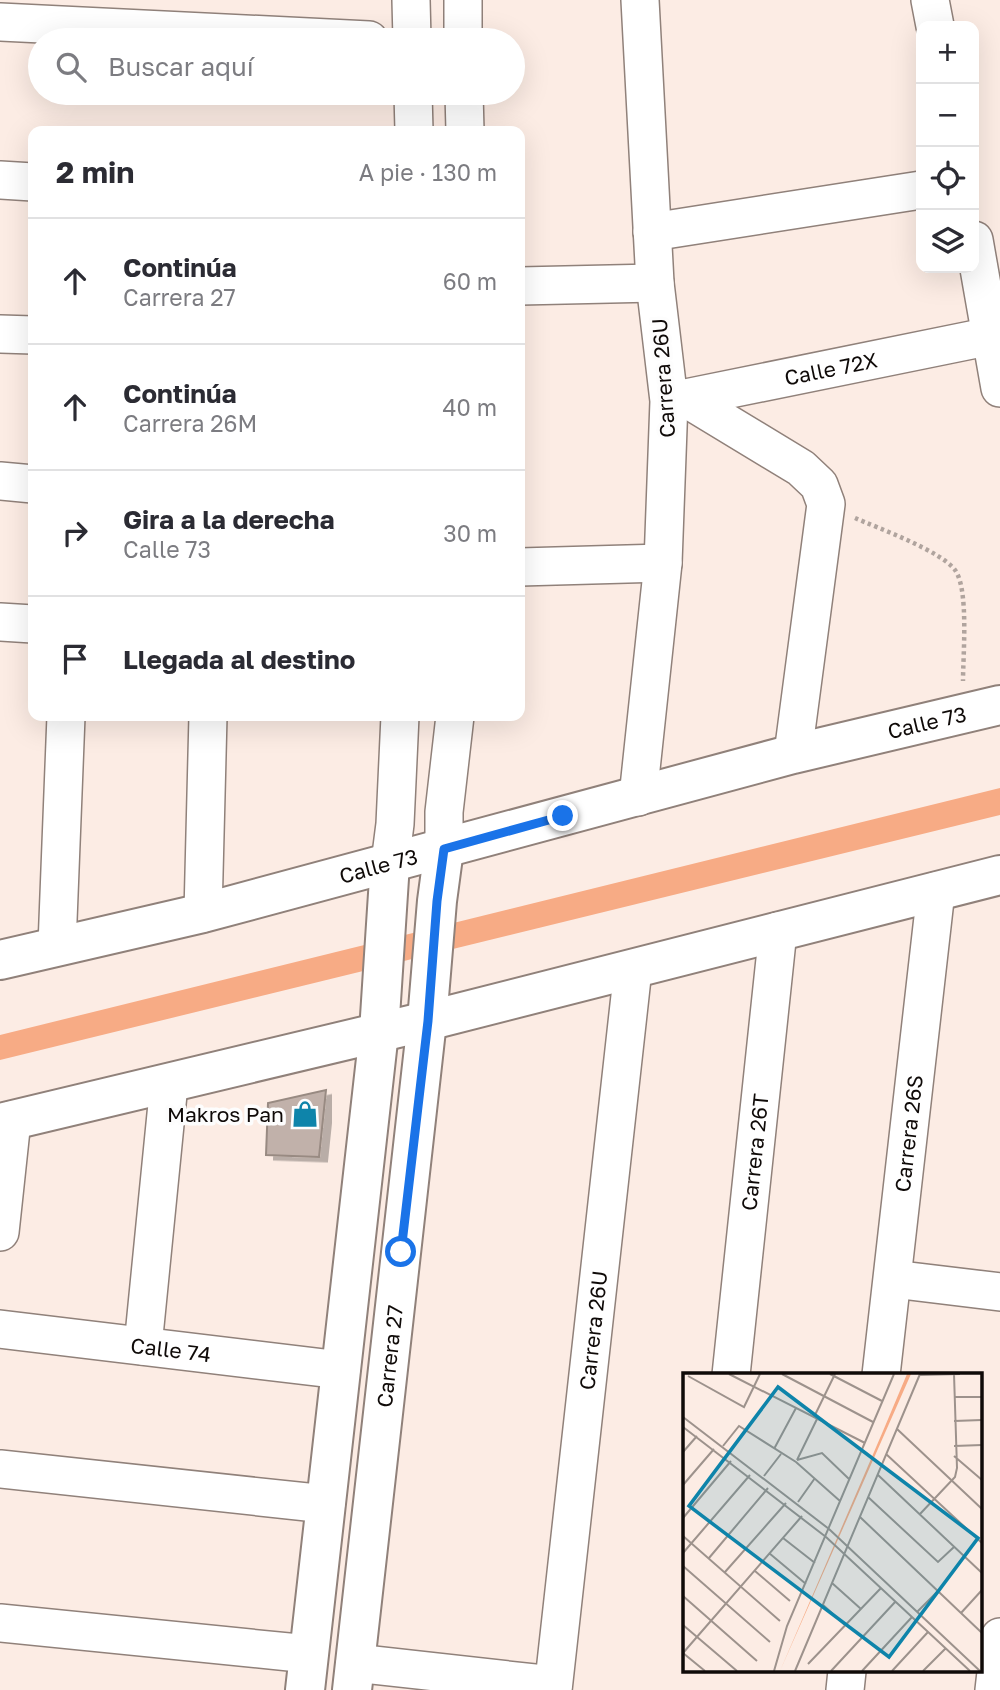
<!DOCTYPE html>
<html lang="es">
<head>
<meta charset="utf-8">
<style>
	body { margin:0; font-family:"Golos Text",sans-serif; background:#f2f2f3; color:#2b2b33 }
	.controls { position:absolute; right:21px; top:21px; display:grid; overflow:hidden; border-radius:14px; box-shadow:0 7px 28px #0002 }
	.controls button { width:63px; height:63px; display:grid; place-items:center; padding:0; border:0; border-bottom:2px solid #e1e1e2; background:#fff; color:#2b2b33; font:35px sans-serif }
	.stop { position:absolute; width:21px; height:21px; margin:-16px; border:5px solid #1a73e8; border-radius:50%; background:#fff }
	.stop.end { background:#1a73e8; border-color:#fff; box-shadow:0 2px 7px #0008 }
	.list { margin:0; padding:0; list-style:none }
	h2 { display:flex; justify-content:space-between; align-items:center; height:91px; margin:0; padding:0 28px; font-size:30px }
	h2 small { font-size:23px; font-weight:400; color:#7c7c81 }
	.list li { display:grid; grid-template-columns:46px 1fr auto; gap:21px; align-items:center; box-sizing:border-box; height:126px; padding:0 28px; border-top:2px solid #e1e1e2 }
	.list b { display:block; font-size:26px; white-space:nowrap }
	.list p { margin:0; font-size:23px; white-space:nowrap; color:#7c7c81 }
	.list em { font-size:23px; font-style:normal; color:#7c7c81 }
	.icon { flex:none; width:38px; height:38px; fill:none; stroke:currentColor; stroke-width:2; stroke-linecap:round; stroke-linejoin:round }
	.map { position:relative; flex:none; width:1000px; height:1690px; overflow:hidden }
	.search { position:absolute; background:#fff; box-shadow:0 7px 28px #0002; left:28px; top:28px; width:497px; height:77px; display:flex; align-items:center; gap:18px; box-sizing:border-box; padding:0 24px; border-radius:38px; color:#7c7c81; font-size:26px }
	.panel { position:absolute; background:#fff; box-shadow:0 7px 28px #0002; left:28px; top:126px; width:497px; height:595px; border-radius:14px }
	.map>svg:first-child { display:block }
</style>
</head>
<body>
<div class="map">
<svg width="1000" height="1690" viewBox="0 0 1000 1690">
	<defs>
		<filter id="shadow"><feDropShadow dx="8" dy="4.5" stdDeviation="0" flood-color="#0004"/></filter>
	</defs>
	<rect width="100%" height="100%" fill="#fcece4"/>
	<path fill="#f7ab85" d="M1000,788V815L0,1060V1035Z"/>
	<path fill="#c1b1aa" stroke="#988a82" stroke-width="2" filter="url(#shadow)" d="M326,1090L319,1157L266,1155L268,1103Z"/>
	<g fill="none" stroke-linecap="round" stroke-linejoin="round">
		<defs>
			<g id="minor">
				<path d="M411,0L412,40"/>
				<path d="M463,0V40"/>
				<path d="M930,0L935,26"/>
				<path d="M0,22L369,40"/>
				<path d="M413,93L414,131"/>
				<path d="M464,93L465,131"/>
				<path d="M0,180L33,182"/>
				<path d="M652,232L921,190"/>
				<path d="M974,240L1000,388"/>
				<path d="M520,286L655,283"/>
				<path d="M0,334L33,335"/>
				<path d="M687,399L801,468L819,485L826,504L793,754"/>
				<path id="s1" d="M676,400L991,336"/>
				<path d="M0,481L33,484"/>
				<path d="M520,567L663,563"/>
				<path d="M0,622L33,624"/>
				<path d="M638,797L663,563L669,401L655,283L640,0"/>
				<path d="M444,849V812L455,716"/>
				<path d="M390,863L395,824L400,716"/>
				<path d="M203,913L208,716"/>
				<path d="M57,946L66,716"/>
				<path d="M0,1232L12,1120"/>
				<path d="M893,1279L1000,1292"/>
				<path id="s2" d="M0,1329L341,1370"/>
				<path d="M143,1346L169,1084"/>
				<path id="s3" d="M731,1375L778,931"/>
				<path id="s4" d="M881,1375L936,891"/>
				<path d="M0,1469L326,1504"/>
				<path d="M0,1623L309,1654"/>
				<path d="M355,1663L553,1685"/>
				<path id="s5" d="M553,1690L633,969"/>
				<path d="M845,1690L847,1671"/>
				<path d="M994,1690L1000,1637"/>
			</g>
			<g id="major">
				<path id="s6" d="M0,960L203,913L793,754L1000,705"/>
				<path d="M0,1123L427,1021L1000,875"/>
				<path d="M305,1690L379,1032L390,863"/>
				<path id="s7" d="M352,1690L427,1021L437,901L444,849"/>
			</g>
		</defs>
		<use href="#minor" stroke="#90817a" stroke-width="40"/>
		<use href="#major" stroke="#90817a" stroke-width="42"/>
		<path stroke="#b0a49e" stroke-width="4.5" stroke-dasharray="3.5 3.5" stroke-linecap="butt" d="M855,518C878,528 941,551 955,570C969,589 963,655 963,681"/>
		<use href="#minor" stroke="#fff" stroke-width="37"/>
		<use href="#major" stroke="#fff" stroke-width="38"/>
	</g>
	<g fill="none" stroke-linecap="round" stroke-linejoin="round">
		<path stroke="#1a73e8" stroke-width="9" d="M401,1252L428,1021L437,901L444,849L563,816"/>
	</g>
	<defs>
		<symbol id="shop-bare" viewBox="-9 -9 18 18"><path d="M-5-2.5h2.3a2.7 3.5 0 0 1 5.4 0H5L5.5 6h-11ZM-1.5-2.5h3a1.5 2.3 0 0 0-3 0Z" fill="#0e84aa" stroke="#fdfdfd" stroke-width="2.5" paint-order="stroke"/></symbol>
	</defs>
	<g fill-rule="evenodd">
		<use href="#shop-bare" x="286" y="1095" width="38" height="38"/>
	</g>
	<g text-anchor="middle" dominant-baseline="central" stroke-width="7" stroke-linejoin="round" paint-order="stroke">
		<g font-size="21" fill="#0f0a08" stroke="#fdfdfd">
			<text stroke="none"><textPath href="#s1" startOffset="158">Calle 72X</textPath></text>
			<text transform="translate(663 378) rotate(-94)">Carrera 26U</text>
			<text stroke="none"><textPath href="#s6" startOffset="957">Calle 73</textPath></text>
			<text stroke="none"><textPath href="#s6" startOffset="390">Calle 73</textPath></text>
			<text stroke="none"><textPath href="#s4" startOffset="243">Carrera 26S</textPath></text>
			<text stroke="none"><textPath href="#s3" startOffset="224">Carrera 26T</textPath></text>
			<text stroke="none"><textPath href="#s5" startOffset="362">Carrera 26U</textPath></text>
			<text stroke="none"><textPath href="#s2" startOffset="172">Calle 74</textPath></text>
			<text stroke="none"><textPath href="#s7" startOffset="336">Carrera 27</textPath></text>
		</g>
		<g font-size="21" fill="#0f0a08" stroke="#fdfdfd" text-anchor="end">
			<text x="284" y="1114">Makros Pan</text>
		</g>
	</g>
	<g transform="translate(683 1373)">
		<rect width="299" height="299" fill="#fcece4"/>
		<path d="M224,1H228L97,298L200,58Z" fill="#f7ab85"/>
		<path fill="none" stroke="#9d928c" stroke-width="2" d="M46,1L182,70M99,1L190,49M147,1L199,28M237,2L277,1M5,3L61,34L77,1M271,24H299M0,44L146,156M131,44L152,1M271,48L299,47M0,54L143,164M214,56L299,136M40,73L56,53L113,89L157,128M271,73L299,72M91,76L113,35M0,79L14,63M203,81L299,170M271,83L299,107M114,87L139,80L166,106M114,87L134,46M195,102L299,200M81,103L98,81M0,112L31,76M185,124L255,189L271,174M115,129L132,105M237,141L272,104L274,95L271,1M177,144L299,260M0,145L48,88M146,156L297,298M0,163L97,248M143,164L287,298M100,165L132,190M0,180L67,102M86,180L123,211M26,185L85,115M0,193L87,269M72,198L107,228M42,199L103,130M149,210L178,236M0,223L74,288M139,231L162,252M234,239L255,218M278,240L299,217M0,252L54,298M0,280L119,143M0,280L22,298M125,291L198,215M91,298L104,253L211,1M112,298L237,1M148,298L213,228M179,298L229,244M209,298L245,259M240,298L263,275"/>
		<path fill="#0e84aa" fill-opacity="0.15" stroke="#0e84aa" stroke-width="3.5" d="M95,14L295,165L206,284L6,133Z"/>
		<rect width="299" height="299" fill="none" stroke="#0f0a08" stroke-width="3.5"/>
	</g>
</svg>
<div class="controls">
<button>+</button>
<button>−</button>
<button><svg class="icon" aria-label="locate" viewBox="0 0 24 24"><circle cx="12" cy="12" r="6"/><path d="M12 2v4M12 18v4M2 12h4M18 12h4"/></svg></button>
<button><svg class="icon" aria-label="layers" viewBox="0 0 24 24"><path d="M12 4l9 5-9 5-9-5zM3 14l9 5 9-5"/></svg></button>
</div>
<div class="stop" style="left:401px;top:1252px"></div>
<div class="stop end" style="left:563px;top:816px"></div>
<div class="search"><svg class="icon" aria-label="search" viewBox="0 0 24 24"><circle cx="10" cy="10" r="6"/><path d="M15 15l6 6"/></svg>Buscar aquí</div>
<section class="panel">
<h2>2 min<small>A pie · 130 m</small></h2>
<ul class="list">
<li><svg class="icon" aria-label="ahead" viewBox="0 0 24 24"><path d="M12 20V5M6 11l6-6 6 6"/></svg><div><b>Continúa</b><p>Carrera 27</p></div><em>60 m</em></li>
<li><svg class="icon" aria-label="ahead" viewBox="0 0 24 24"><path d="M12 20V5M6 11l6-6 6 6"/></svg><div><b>Continúa</b><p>Carrera 26M</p></div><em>40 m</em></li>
<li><svg class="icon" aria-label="right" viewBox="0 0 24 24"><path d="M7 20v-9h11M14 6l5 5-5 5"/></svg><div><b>Gira a la derecha</b><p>Calle 73</p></div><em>30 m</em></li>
<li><svg class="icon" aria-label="arrive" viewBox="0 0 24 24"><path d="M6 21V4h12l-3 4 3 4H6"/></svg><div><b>Llegada al destino</b></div></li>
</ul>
</section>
</div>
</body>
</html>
